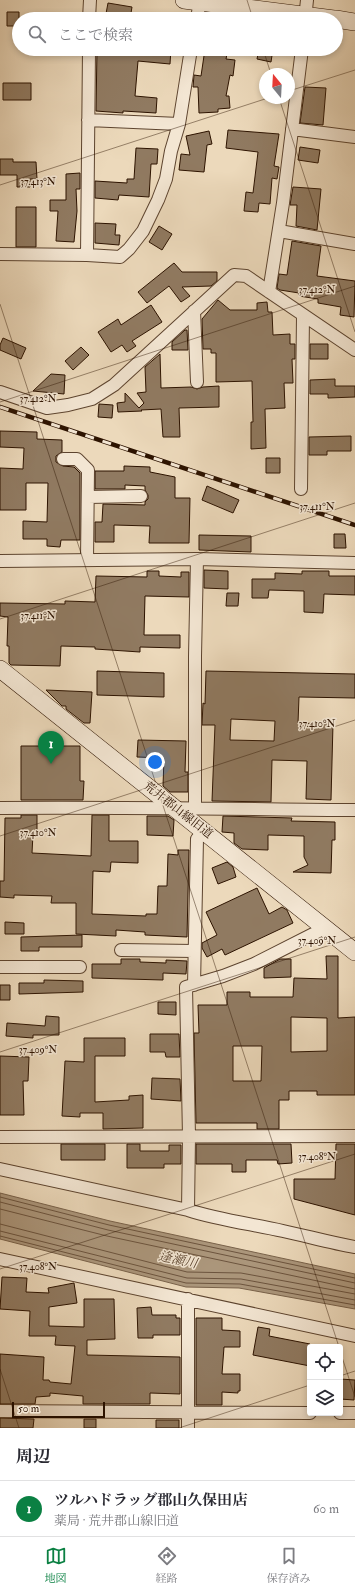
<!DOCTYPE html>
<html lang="ja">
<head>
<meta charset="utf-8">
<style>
	body { margin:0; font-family:"IM FELL Double Pica","Noto Serif JP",serif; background:#f7f7f7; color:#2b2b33 }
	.controls { position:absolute; right:12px; bottom:12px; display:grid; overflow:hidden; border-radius:4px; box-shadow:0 2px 6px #0003 }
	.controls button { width:36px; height:36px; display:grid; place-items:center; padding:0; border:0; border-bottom:1px solid #e1e1e2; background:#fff; color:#2b2b33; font:20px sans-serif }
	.compass { position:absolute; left:259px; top:68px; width:36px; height:36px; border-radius:50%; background:#fff; box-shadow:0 2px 6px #0003; rotate:342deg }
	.scale { position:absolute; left:12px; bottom:10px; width:93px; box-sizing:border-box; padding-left:4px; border:2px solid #2d1300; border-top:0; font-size:11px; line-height:14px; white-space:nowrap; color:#2d1300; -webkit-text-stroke:3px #f3e6d3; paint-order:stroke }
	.you { position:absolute; left:155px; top:762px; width:14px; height:14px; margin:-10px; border:3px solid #fff; border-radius:50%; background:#1a73e8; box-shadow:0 0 0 6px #1a73e833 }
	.badge { display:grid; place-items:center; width:26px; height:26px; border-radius:50%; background:#0b8043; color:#fff; font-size:13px; font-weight:700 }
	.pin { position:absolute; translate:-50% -33px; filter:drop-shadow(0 1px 2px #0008) }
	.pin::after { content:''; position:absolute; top:21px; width:14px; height:12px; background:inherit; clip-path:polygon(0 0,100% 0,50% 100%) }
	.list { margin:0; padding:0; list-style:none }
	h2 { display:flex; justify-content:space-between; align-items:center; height:52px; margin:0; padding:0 16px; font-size:17px }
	h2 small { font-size:13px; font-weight:400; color:#7c7c81 }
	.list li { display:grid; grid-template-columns:26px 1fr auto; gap:12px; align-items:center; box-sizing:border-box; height:56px; padding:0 16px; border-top:1px solid #e1e1e2 }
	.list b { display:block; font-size:15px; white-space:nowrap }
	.list p { margin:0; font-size:13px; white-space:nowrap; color:#7c7c81 }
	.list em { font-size:13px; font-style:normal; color:#7c7c81 }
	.icon { flex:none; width:22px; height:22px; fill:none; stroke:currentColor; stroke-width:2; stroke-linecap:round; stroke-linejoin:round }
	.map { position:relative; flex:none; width:355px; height:1428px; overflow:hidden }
	.search { position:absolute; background:#fff; box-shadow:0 2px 6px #0003; left:12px; right:12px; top:12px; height:44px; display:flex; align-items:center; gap:10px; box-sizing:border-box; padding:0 14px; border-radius:22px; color:#7c7c81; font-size:15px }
	.sheet { height:108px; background:#fff }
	nav { display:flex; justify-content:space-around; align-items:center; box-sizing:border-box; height:56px; border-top:1px solid #e1e1e2; background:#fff; font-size:11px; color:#7c7c81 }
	nav a { display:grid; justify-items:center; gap:2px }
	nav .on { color:#0b8043 }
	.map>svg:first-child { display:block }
</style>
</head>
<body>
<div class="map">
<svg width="355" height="1428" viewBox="0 0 355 1428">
	<rect width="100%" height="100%" fill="#ecd9bb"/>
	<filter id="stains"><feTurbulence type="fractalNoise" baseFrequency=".005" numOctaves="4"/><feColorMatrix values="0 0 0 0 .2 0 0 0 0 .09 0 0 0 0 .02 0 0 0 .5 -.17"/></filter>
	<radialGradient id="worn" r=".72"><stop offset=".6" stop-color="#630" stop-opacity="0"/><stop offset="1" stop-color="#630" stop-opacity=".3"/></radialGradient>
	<path fill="#ab967b" stroke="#79624a" d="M0,1193L110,1221L355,1274V1309L239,1288L186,1287L0,1239Z"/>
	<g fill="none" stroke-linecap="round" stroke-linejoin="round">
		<path stroke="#6c543e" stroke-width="1" d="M0,1197L109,1225L355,1278
			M0,1202L108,1230L355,1283
			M0,1209L107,1236L355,1289
			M0,1224L187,1272L241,1273L355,1294
			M0,1231L187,1278L241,1279L355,1300
			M0,1236L186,1283L240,1284L355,1305"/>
	</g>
	<path fill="#907a61" stroke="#2d1300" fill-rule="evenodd" d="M108,3L132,7L130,19H105Z
		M7,12H19V26H7Z
		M97,49H171L170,64L138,61L135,96L157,98L156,113L123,111V113L96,111Z
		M205,49H228L226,59L235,60L233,76L230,75L226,96H229L230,108L218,109V112L199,113L198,87H193L194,75L201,76Z
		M259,49H273L271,62L257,59Z
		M3,83H31V100H3Z
		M305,87L326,88L323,125L300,123Z
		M228,130L279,134L274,166L279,167L277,179L272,178L270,204L259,203L258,212L244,211L246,192L253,193L258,152L226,148Z
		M209,131L212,144L207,145L204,172L179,170L181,154L190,155L186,136Z
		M300,147L320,150L318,163L298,160Z
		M136,148L158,149L157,164H151L149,197L119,195L118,200L95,198V181L127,183V179H134Z
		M0,159H13V162H36L37,179H30V187H17V175H0Z
		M80,173V189H76L77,211L74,242L56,241L58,211H50V200H66V174Z
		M293,187L321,189L317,230L296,226L297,205H290Z
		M16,207H36V247H16Z
		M95,223L116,224L115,235H120L119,245L95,243Z
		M159,226L172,234L162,250L149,242Z
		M292,241L321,246L317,276L355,281L354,317L340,315L341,307L318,303V299L299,296V293L280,290L277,288L279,274L287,275Z
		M174,263L182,272H217V281L211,286L182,287L190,296L181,302L169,286L147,303L138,292Z
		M218,300L230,310H257V303L267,302L268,312H272L273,335L290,334V344H295V359H292L293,383H284L285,408L265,409L266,448L251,449V422H253L252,381L216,382V353H211V349H203L202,319Z
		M151,305L162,322L132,341L136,346L127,352L122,345L111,352L98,332L118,319L121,325Z
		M185,330H187L188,350H172V342Z
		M3,338L26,348L21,359L0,350V345Z
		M310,344H328V359H310Z
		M81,347L89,355L73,370L65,361Z
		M160,354L161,388L191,387L197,389L203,387L219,386V407L179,408L180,437H163L161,409L141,410L142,411L118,412L117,403L125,402V393L139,408L144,403L137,393L146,392L145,367Z
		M51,374L65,375L64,394L33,391Z
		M335,379V386H355V397L328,398V394H310V380Z
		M99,404L113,405L112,418L98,417Z
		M0,431L37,432V439L62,440V452L56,456V462L63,466L74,467L80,473V540H61L60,547L47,546V539H23V521L47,522L48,483H26V510H0V468L23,469L24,448L0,447Z
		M351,436V451H327V455H309V437Z
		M266,458H280V473H266Z
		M124,466L150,467V472L175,477V498H190L189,543H149L150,526L114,525V542H95V522H102L103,504L145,505V502L148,499V495L145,490V486L125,485V489H95V471H124Z
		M207,486L239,500L233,513L202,500Z
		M334,534H345L346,548H334Z
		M199,535L251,536V552L199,550Z
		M204,570L228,571V589L204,588Z
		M147,571H159V576L181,577V572H189V597L145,596L144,635H180V648L140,647V652L95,649V647L61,646L60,666L11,665L9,663V646H7L8,617L0,616V603L65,604V601L95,602L96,576L147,577Z
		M302,571H329V576H355V595L324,594L323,613L304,612V591L269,590L268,598H252V579H275V573L302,574Z
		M227,593H239L238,606H226Z
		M97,671L164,673V697L97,695Z
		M206,671L355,674V698L299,697L298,723L333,724L331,800L306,799L307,761L272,760L271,802L212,801L215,725H202L203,703L205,704ZM231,719L275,721L274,741L230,740Z
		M46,690L92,692L90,723H84L66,709V706H62Z
		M138,740L186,741L185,772H188V792H170L163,786L164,758L137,757Z
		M21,746H80V781H84L83,800H21Z
		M21,815H37V834H33L32,853L91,856L92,815H109V841H138V863L111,862L110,872L93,871L92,914L146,916V914H157L158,886H167L168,854L178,855V850H189L187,937L145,935V932L116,930V936L76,934V903H51L52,896L14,895V898L0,897V881H4L5,818H21Z
		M147,816H168L174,820L173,836L147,835Z
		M223,816L292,818L291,821L335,822V840H332L331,873L293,872L308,865L304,857V836L268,835V850L242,849L234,843V833L222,832Z
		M227,862L233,867L236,877L218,884L212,868Z
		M257,888L269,914L282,907L287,910L293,923L225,955L222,949L207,957L202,948V943L217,935L206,912Z
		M5,922L24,923V934H5Z
		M82,935V947H39V951H21V937Z
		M326,956H338V1018L355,1017V1095H317V1091H289V1100H279V1129H257V1123H196L194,1033H199L198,1005H227V992H250V997H293L294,978L327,979ZM291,1017L327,1018V1051L291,1052ZM233,1046H262L261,1081H233Z
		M121,959H140V962L166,963V960L187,961L186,974L163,973V980L92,978V964H121Z
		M280,959H291V977L264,978V968Z
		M44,980L83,981V992L19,994V983H44Z
		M0,985H10V1000H0Z
		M158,1002H176V1015L158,1014Z
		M46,1016L59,1017V1035H33V1038L6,1036L7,1023L45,1026Z
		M150,1034H179L180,1057H166L165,1052H150Z
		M84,1038H125V1056H95V1102L129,1100V1096L143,1095V1128L103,1129V1113H80V1117L62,1116L65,1061L84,1062Z
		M0,1056L29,1057L28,1081H23L24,1115H0Z
		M152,1078L180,1079L181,1101L151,1099Z
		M61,1144H105V1160H61Z
		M127,1144H140V1151H169V1145H181V1164H164V1168H127Z
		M196,1144H291L292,1163L278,1164L277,1160H246V1172H232V1164H196Z
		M336,1144H355V1215L294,1199V1179H335Z
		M2,1277L27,1278L26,1292L49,1293L48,1288L74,1283L77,1303L49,1307V1326L84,1327V1299H114L115,1339L87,1340V1355L180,1357V1394L150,1393V1404H83V1396L50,1393V1396L36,1397L35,1404H0V1354L44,1357L43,1380H49L50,1382L71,1384L75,1346L55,1345L56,1336H29L30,1311L0,1309Z
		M151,1307L152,1315H176V1318H180V1335H153V1338H138L137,1308Z
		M196,1318H222V1330L240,1331V1347H224L222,1374H240V1391H238V1393L222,1392V1405H196Z
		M258,1327L270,1329L269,1336L310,1344V1366L253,1355Z
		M340,1379L355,1380L354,1400L340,1399Z
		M0,1418L34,1419L33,1428H0Z
		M84,1419H96V1428H84Z
		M156,1420H179V1428H156Z"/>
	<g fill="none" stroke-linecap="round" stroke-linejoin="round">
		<defs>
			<path id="street" d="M89,19L90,0
				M197,19L200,0
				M305,19L307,0
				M88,120L179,124
				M292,129L355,137
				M279,231L355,244
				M0,254L87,255L120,257L129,249L143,231L158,200L166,179L171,151L179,124L191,49
				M87,255L89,49
				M269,292L283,203L302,49
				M194,311L197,382
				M0,392L47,408L68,405L92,399L114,385L234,275L246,276L355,350
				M63,459H77L88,470L87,560
				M301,489L303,316
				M88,497L141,496
				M0,561L197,559L355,563
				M0,808C118,807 237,809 355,810
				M195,809V656L197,559
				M121,950L194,951
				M0,967H80
				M194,985L197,839L204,831
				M0,1137L355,1136
				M0,1169L188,1210C219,1220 252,1224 283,1231C307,1236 331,1243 355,1247
				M188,1210L189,1136L186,987L223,976L254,964L325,928
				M0,1259L355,1336
				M0,1411L310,1413
				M340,1413H355
				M188,1428V1299"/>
			<path id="secondary" d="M184,0L334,19
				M336,19L355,22
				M0,669L355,952"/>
		</defs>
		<use href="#street" stroke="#5d442f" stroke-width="14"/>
		<use href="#secondary" stroke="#2d1300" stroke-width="18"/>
		<use href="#street" stroke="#f3e6d3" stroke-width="12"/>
		<use href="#secondary" stroke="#f3e6d3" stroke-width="17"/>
		<defs>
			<path id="rail" d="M0,407L355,525"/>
		</defs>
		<use href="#rail" stroke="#2d1300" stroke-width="4.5"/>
		<use href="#rail" stroke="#f3e6d3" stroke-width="3" stroke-dasharray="9" stroke-linecap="butt"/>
	</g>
	<path fill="none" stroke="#2d1300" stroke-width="1" stroke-opacity="0.45" d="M247,0L253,19M263,49L271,74M289,91L355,70M279,98L355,332M0,185L268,98M0,304L339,1347M0,402L355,286M0,619L355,503M0,836L355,720M0,1052L355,937M0,1269L355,1154M340,1351L355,1397M0,1369L19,1428M340,1376L355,1371M179,1428L310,1385"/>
	<g text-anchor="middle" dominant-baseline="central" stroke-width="3" stroke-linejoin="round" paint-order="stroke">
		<g font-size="12" fill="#2d1300" stroke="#f3e6d3">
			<text transform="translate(178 810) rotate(38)">荒井郡山線旧道</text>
		</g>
		<g font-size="13" font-style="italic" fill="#5f4731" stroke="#f3e6d3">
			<text transform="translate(178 1260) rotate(12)">逢瀬川</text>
		</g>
	</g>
	<g font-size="10" text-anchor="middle" fill="#2d1300" stroke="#f3e6d3" stroke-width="3" stroke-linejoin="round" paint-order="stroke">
		<text x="38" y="185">37.413°N</text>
		<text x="317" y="293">37.412°N</text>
		<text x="38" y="402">37.412°N</text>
		<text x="317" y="510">37.411°N</text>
		<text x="38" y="619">37.411°N</text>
		<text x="317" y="727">37.410°N</text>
		<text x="38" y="836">37.410°N</text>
		<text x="317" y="944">37.409°N</text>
		<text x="38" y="1053">37.409°N</text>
		<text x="317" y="1160">37.408°N</text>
		<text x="38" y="1270">37.408°N</text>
	</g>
	<rect width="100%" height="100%" filter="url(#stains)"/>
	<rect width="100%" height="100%" fill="url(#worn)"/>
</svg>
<div class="controls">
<button><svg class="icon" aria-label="locate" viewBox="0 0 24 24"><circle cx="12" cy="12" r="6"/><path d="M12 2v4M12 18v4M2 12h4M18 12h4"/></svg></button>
<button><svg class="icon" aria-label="layers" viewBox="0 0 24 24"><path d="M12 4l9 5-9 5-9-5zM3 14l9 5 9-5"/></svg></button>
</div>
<svg class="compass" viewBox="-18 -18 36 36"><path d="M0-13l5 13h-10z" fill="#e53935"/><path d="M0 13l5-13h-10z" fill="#7c7c81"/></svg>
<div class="scale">50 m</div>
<div class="you"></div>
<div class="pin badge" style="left:51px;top:764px">1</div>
<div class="search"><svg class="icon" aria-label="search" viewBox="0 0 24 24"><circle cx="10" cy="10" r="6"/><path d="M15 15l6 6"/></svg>ここで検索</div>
</div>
<section class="sheet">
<h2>周辺<small></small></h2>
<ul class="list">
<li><span class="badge">1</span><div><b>ツルハドラッグ郡山久保田店</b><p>薬局 · 荒井郡山線旧道</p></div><em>60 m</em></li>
</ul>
</section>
<nav>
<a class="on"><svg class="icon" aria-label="map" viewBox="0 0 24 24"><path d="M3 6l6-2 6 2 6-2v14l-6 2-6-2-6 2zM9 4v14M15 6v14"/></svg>地図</a>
<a><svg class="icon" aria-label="directions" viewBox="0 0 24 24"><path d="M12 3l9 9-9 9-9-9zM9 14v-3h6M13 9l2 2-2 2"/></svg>経路</a>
<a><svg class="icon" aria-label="saved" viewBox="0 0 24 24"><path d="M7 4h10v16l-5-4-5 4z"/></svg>保存済み</a>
</nav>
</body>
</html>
